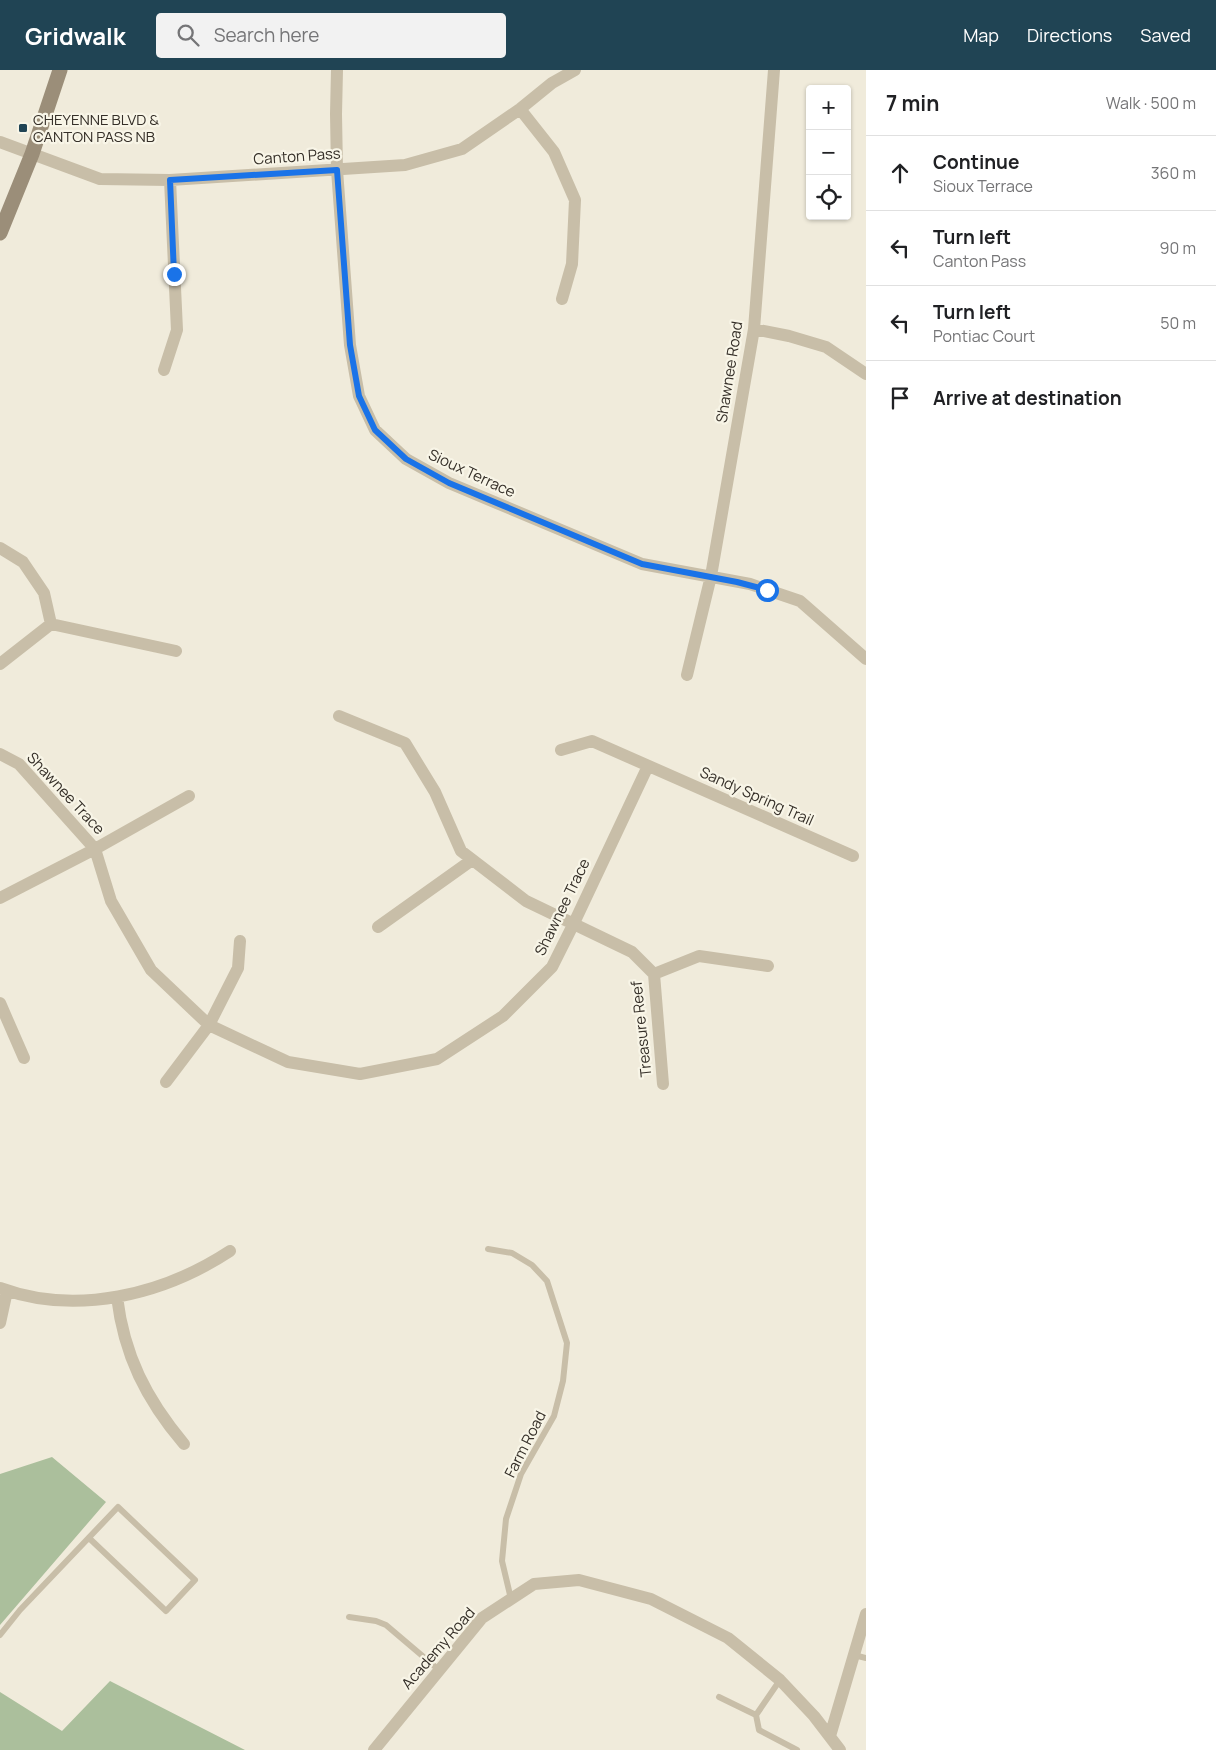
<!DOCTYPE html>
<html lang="en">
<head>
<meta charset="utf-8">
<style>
	body { margin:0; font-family:Manrope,sans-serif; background:#f2f2f2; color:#202124 }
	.controls { position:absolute; right:15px; top:15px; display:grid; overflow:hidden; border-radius:5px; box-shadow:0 1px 4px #0004 }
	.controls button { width:45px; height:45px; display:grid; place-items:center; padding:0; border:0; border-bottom:1px solid #e0e0e0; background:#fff; color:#202124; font:25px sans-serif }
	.stop { position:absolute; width:15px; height:15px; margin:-11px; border:4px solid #1a73e8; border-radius:50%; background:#fff }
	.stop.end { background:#1a73e8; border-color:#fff; box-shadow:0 1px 5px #0008 }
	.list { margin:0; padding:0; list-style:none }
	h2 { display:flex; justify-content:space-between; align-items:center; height:65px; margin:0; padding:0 20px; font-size:21px }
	h2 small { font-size:16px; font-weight:400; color:#757577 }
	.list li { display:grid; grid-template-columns:32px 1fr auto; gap:15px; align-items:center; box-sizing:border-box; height:75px; padding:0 20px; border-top:1px solid #e0e0e0 }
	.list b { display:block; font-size:19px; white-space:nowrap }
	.list p { margin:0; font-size:16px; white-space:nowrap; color:#757577 }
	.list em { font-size:16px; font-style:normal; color:#757577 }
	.icon { flex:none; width:28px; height:28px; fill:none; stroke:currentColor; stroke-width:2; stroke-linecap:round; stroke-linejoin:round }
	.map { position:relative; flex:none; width:866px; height:1680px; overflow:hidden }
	header { display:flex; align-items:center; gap:30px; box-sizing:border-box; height:70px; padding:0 25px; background:#204454; color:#fff }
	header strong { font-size:24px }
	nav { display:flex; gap:28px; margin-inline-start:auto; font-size:18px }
	.search { width:350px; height:45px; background:#f2f2f2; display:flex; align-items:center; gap:12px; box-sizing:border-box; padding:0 18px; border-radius:5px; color:#757577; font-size:19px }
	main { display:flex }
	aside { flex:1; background:#fff }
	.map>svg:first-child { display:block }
</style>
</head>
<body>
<header>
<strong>Gridwalk</strong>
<div class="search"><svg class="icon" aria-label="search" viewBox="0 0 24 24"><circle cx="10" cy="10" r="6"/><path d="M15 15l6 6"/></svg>Search here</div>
<nav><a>Map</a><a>Directions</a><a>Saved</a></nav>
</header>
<main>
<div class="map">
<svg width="866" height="1680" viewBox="0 0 866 1680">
	<rect width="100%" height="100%" fill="#f0ebdb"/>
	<path fill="#abbf9c" d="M52,1387L106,1432L0,1555V1404Z
		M110,1611L245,1680H0V1622L62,1661Z"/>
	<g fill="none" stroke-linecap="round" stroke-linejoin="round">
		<path stroke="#c8bea8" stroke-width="6" d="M488,1179L512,1183L532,1195L547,1211L567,1273L563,1311L554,1346L521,1404L506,1449L502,1491L511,1529
			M349,1547L376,1551L386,1555L439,1600
			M0,1565L20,1540L118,1437L195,1510L166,1541L89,1468
			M854,1585L866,1588
			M780,1610L756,1645L759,1660L797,1680
			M719,1627L756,1645"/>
		<path stroke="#c8bea8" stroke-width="12" d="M337,0L336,44L337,100L350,275L359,326L375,360L406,389L449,413L642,494L750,514L800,531L866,589
			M520,39L554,82L575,130L572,194L562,229
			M0,72L100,109L170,110L405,95L462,79L520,39L552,13L575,0
			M754,259L789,266L826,277L866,304
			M164,300L177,260L170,110
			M0,478L23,492L44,523L51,554
			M0,594L51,554L176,581
			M687,605L711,506L754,259L774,0
			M339,646L405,673L435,722L461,781L526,831L632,882L654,904L663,1014
			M561,680L592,671L853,786
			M0,684L19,694L95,779L111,831L151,900L209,955L288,992L360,1004L437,989L503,946L552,897L574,853L648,696
			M0,828L95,779L189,726
			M378,857L472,790
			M654,904L699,886L768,896
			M0,933L24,988
			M166,1012L209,955L238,898L240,871
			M0,1218C76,1246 163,1225 230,1181
			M117,1227C124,1285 146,1329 184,1374
			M0,1253L7,1221
			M830,1666L866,1544
			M374,1680L482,1548L534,1514L579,1510L651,1529L728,1568L780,1610L814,1646L840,1680"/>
		<path stroke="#9b8e79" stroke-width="15" d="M0,163L32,84L60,0"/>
	</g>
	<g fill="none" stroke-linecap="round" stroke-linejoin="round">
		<path stroke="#1a73e8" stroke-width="6" d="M174,204L170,110L337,100L350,275L359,326L375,360L406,389L449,413L642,494L737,512L767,520"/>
	</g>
	<rect fill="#204454" stroke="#f8f5e7" stroke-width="2" x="18" y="53" width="10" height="10" rx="2.5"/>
	<g text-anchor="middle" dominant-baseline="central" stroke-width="4.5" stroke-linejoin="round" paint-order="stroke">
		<g font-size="15" fill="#352f28" stroke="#f8f5e7" text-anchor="start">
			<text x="33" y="49">CHEYENNE BLVD &amp;<tspan x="33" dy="17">CANTON PASS NB</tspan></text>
		</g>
		<g font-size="15" fill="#352f28" stroke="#f8f5e7">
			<text transform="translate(297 86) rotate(-4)">Canton Pass</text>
			<text transform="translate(729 302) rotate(-81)">Shawnee Road</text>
			<text transform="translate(472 403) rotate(25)">Sioux Terrace</text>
			<text transform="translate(66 723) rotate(47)">Shawnee Trace</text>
			<text transform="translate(757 726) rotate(24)">Sandy Spring Trail</text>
			<text transform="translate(562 837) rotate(-64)">Shawnee Trace</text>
			<text transform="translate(641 959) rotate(-96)">Treasure Reef</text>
			<text transform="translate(525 1374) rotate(-63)">Farm Road</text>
			<text transform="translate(438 1578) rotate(-49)">Academy Road</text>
		</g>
	</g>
</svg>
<div class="controls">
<button>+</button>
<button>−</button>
<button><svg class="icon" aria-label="locate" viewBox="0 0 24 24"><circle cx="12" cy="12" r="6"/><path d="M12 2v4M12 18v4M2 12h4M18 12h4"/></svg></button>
</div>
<div class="stop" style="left:767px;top:520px"></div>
<div class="stop end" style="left:174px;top:204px"></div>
</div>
<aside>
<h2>7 min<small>Walk · 500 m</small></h2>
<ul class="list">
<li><svg class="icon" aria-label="ahead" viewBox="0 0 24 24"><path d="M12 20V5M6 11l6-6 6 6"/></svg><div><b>Continue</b><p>Sioux Terrace</p></div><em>360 m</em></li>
<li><svg class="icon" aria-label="left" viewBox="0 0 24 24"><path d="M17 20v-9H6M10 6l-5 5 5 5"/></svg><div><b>Turn left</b><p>Canton Pass</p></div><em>90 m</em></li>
<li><svg class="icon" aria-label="left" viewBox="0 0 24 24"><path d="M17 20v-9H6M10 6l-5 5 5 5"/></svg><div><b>Turn left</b><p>Pontiac Court</p></div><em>50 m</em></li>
<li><svg class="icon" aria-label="arrive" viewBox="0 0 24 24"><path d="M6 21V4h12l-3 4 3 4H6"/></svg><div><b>Arrive at destination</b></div></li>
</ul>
</aside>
</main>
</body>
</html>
